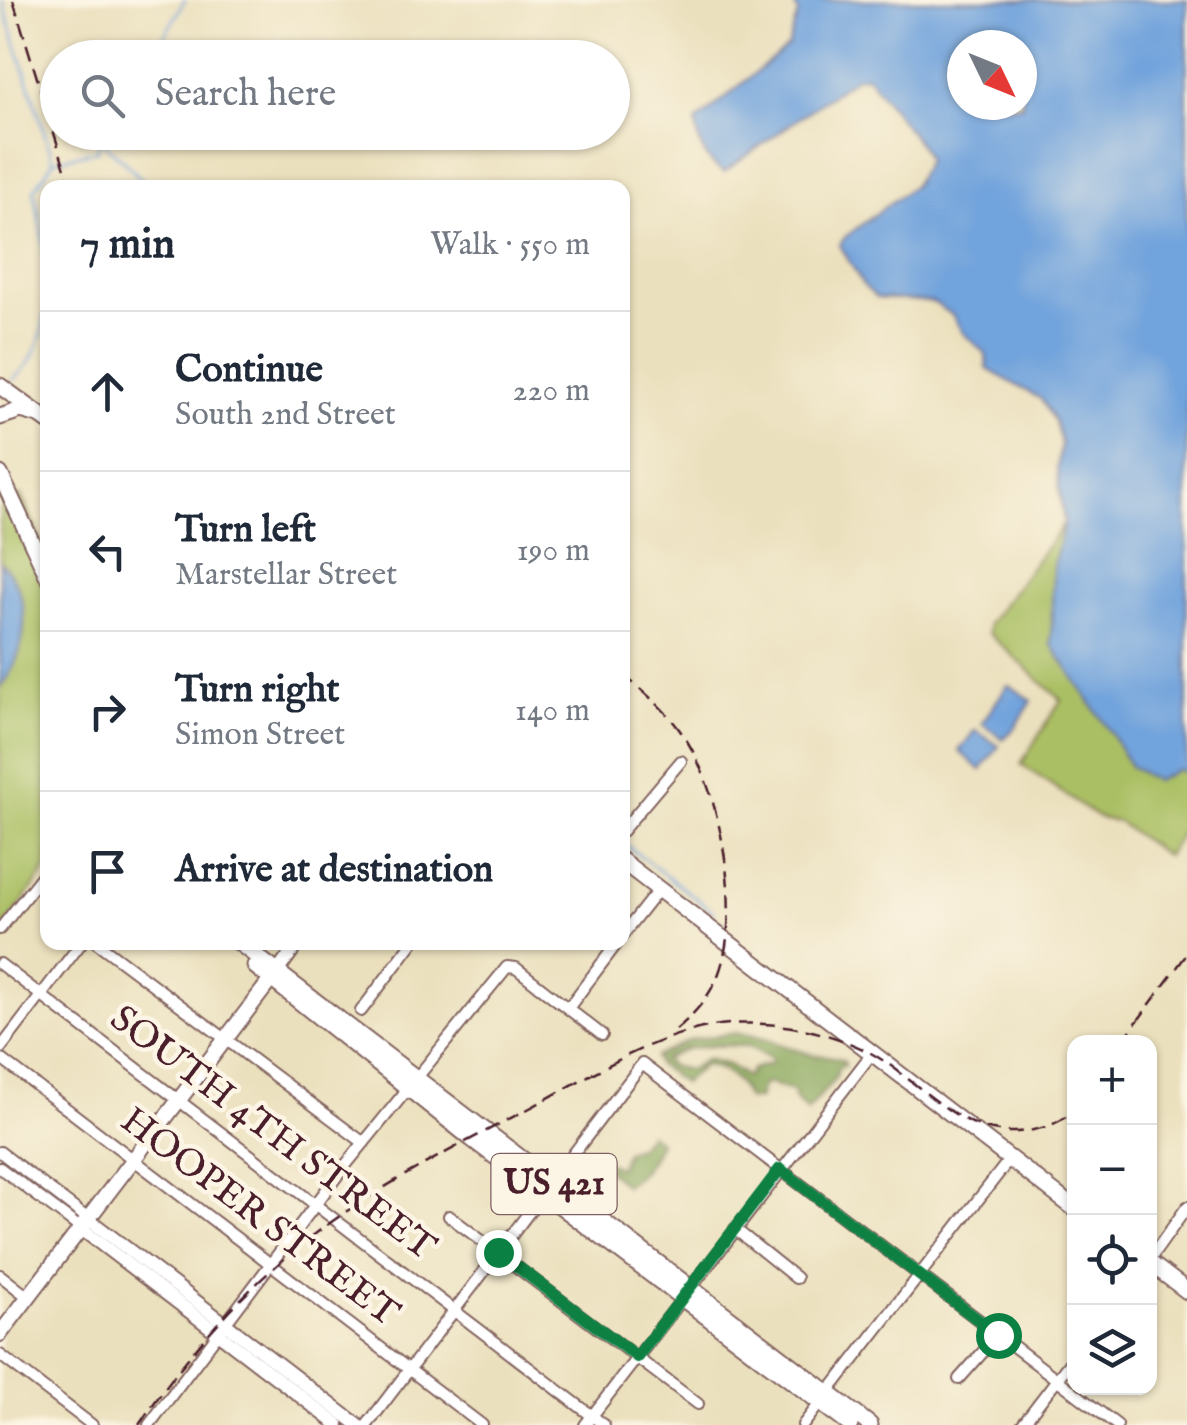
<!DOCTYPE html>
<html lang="en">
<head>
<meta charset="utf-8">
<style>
	body { margin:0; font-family:"IM FELL English",serif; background:#f6f6f7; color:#1f2937 }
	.controls { position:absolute; right:30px; bottom:30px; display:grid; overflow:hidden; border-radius:20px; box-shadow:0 2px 8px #0004 }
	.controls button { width:90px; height:90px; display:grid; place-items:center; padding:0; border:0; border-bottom:2px solid #e0e1e3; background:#fff; color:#1f2937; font:50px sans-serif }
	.compass { position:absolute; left:947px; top:30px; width:90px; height:90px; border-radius:50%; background:#fff; box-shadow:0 2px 8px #0004; rotate:133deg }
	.stop { position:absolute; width:30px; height:30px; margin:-22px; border:8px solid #0b8043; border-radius:50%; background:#fff }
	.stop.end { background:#0b8043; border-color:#fff; box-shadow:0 2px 10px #0008 }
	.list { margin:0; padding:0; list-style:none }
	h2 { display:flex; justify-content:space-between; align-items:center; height:130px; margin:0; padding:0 40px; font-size:42px }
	h2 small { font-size:32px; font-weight:400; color:#747a83 }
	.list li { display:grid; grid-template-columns:65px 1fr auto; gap:30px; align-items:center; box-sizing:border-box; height:160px; padding:0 40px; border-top:2px solid #e0e1e3 }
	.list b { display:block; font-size:38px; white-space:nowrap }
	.list p { margin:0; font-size:32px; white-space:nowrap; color:#747a83 }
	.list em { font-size:32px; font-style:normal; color:#747a83 }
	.icon { flex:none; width:55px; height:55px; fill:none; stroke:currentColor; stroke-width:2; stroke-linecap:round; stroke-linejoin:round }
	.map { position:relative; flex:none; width:1187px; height:1425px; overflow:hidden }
	.search { position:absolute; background:#fff; box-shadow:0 2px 8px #0004; left:40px; top:40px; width:590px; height:110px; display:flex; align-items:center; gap:25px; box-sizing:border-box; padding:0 35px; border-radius:55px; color:#747a83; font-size:38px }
	.panel { position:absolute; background:#fff; box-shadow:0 2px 8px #0004; left:40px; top:180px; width:590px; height:770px; border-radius:20px }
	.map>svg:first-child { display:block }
</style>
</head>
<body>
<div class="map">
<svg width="1187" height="1425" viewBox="0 0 1187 1425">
	<rect width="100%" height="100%" fill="#fcf5e5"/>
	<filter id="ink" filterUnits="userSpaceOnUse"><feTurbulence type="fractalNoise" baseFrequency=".01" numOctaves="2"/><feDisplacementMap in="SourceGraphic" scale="20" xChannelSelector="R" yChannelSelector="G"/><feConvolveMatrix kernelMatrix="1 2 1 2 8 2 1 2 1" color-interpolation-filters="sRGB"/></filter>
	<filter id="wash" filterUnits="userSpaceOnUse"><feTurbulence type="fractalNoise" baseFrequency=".0048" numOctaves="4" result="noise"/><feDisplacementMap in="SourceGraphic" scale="40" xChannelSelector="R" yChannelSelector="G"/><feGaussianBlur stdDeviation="2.25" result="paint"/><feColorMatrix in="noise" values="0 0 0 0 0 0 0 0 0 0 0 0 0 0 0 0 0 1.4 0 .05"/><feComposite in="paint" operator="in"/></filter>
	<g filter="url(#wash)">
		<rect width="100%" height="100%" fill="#ebe0bd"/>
		<path fill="#aabf63" stroke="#7a6f47" stroke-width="2.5" d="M21,495L47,555L48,867L0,934V509Z
			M1064,524L1053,567L1111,733L1130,766L1178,769L1187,774V831L1181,834L1166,856L1118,822L1099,818L1021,764L1061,700L988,633V624Z"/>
		<path fill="#87a659" stroke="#686242" stroke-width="2.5" fill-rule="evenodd" d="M736,1033C761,1036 782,1045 806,1053C820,1058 825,1052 844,1061L845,1065L838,1068L836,1077L807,1111L794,1098V1091L767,1083L762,1086L758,1099H747C738,1079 727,1068 704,1065L683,1083L658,1065L655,1057L689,1040ZM719,1045L748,1046L770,1058L772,1063L752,1069L747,1077L729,1065L707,1059L688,1070L670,1066L664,1059L685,1049Z
			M649,1134L659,1141C653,1160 640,1175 625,1186L605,1168L585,1161L590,1157L619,1167L626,1151L638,1147Z"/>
		<path fill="#71a3dc" stroke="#5e6184" stroke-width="2.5" fill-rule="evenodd" d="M793,0H1187V774L1178,769L1156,781L1130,766L1111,733L1051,644L1053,567L1064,524L1057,469L1061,443L1055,422L1041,399L987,369L986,354L963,333L952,315L933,302L877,298L863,285L840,245L845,237L913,186L927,160L922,148L867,76L856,77L724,172C704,161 698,144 696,122L788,46L798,13ZM1022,45V105H962V45Z
			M0,562C35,595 29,653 0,687Z
			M1007,686H1011L1032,701L1015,728L1003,739L982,723Z
			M975,730L999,746L981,770L959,751Z"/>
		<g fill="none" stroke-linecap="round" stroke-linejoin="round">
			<path stroke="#71a3dc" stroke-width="2.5" d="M2,0L53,159
				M152,58L185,0
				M101,140L151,188
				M54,160L96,151L106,132
				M13,380C64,339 45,246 34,190L54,161
				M622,842L714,912"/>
		</g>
	</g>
	<g filter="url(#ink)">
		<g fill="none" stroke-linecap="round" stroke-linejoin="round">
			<defs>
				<path id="minor" d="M622,831L681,761
					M0,929L48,868
					M622,936L659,889
					M96,942L364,1143
					M0,964L604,1425
					M569,1007L618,942
					M361,1011L413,942
					M0,1049L82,942
					M0,1058L482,1425
					M0,1152L87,1218
					M0,1168L80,1228
					M449,1216L698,1404
					M735,1229L796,1278
					M1150,1259L1187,1207
					M0,1275L28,1297
					M0,1355L92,1425
					M959,1379L998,1335
					M149,1425L340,1172L507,967L516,968L602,1035
					M367,1425L642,1064L1117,1425
					M585,1425L873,1052
					M803,1425L1009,1160
					M1022,1425L1074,1357"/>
				<path id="tertiary" d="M277,972L299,942
					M87,1218L358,1425
					M80,1228L338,1425"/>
				<path id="secondary" d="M0,1334L276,973"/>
				<path id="primary" d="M0,386L48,421
					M622,861L1074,1208
					M1150,1263L1187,1291"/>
				<path id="trunk" d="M0,417L21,410L39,415
					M0,474L48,577
					M238,942L870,1425
					M255,966L472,1139L850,1425"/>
			</defs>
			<use href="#minor" stroke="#82635e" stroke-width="14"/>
			<use href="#tertiary" stroke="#82635e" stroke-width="16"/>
			<use href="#secondary" stroke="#82635e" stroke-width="18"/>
			<use href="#primary" stroke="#82635e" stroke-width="19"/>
			<use href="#trunk" stroke="#82635e" stroke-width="19"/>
			<use href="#minor" stroke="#fff" stroke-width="10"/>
			<use href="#tertiary" stroke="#fff" stroke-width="12"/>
			<use href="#secondary" stroke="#fff" stroke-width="14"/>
			<use href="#primary" stroke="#fff" stroke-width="15"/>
			<use href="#trunk" stroke="#fff" stroke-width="15"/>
			<path stroke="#4a1f2b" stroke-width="2.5" stroke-dasharray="15 8" stroke-linecap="butt" d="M13,0L71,188
				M622,674C647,694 670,713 687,741C721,796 742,911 719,973C710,997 692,1017 672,1033
				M1122,1042L1187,954
				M139,1425C193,1344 257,1274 337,1218C401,1173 473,1139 541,1102C600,1070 662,1030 729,1024C777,1021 826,1030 869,1052C921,1080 961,1141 1027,1131C1044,1129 1062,1122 1074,1110"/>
		</g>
	</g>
	<g fill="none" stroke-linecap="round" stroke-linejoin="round" filter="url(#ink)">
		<path stroke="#0b8043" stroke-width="12" d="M498,1252L637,1357L780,1169L998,1335"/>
	</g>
	<g text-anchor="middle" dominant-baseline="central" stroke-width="9" stroke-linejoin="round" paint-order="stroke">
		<rect fill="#fcf5e5" stroke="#7f5f63" stroke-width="2.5" x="491.5" y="1154" width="125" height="60" rx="8"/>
		<g font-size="35" font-weight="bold" fill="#4a1f2b">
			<text x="554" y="1184">US 421</text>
		</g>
		<g font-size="38" fill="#4a1f2b" stroke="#fcf5e5">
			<text transform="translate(272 1134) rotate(37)">SOUTH 4TH STREET</text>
			<text transform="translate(259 1218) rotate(37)">HOOPER STREET</text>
		</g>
	</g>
</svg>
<div class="controls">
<button>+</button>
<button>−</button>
<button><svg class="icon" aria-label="locate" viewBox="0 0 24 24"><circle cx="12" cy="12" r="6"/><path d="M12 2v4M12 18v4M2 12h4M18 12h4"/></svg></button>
<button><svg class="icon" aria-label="layers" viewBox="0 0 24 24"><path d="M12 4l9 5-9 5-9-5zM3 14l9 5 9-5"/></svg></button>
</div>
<svg class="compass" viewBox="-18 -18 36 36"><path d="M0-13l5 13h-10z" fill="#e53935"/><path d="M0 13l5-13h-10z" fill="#747a83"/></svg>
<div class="stop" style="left:998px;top:1335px"></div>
<div class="stop end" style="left:498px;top:1252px"></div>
<div class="search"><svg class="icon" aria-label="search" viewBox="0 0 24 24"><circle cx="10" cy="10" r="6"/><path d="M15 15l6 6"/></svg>Search here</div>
<section class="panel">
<h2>7 min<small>Walk · 550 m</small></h2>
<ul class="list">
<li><svg class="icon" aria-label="ahead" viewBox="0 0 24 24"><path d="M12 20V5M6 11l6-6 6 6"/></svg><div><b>Continue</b><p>South 2nd Street</p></div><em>220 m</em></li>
<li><svg class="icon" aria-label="left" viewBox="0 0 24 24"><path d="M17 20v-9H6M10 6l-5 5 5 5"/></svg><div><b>Turn left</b><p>Marstellar Street</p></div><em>190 m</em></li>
<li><svg class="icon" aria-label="right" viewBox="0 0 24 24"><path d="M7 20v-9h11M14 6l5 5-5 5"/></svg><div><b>Turn right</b><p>Simon Street</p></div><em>140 m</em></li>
<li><svg class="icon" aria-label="arrive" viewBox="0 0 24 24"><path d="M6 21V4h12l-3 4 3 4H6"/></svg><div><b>Arrive at destination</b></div></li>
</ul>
</section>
</div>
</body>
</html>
